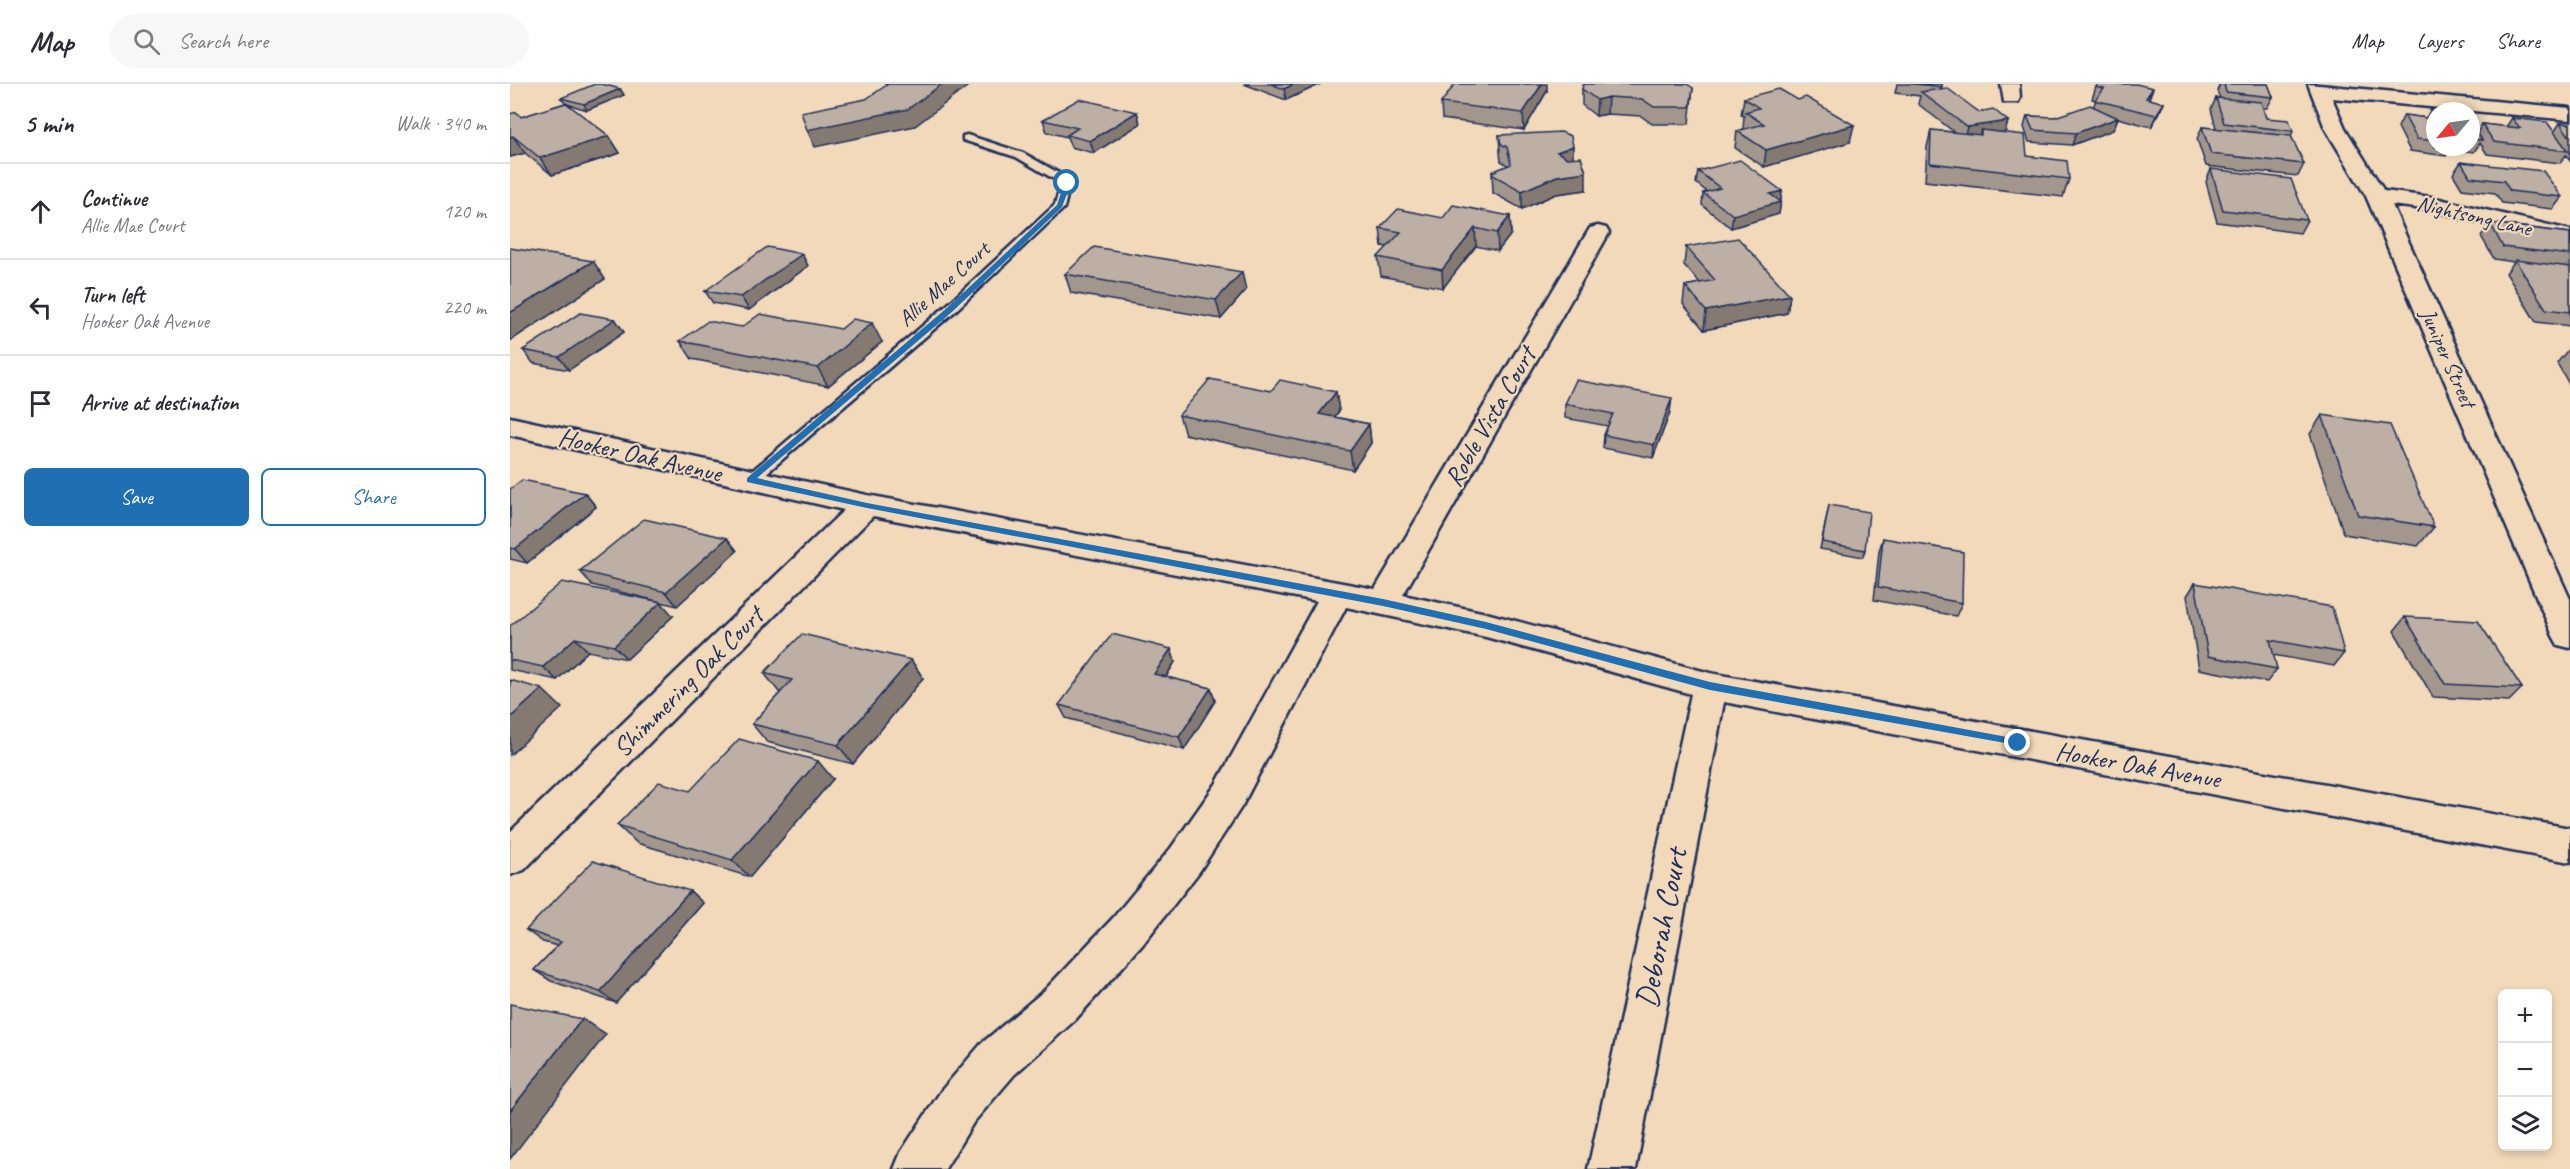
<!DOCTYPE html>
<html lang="en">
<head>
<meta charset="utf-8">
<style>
	body { margin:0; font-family:Caveat,sans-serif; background:#f7f7f7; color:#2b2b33 }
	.controls { position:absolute; right:18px; bottom:18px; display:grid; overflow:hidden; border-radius:9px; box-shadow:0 3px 9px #0003 }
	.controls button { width:54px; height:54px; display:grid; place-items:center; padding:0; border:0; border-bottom:2px solid #e1e1e2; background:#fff; color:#2b2b33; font:30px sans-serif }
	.compass { position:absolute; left:1916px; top:18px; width:54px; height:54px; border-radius:50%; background:#fff; box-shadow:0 3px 9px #0003; rotate:241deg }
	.stop { position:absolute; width:18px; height:18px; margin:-14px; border:4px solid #1f6fb2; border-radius:50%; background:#fff }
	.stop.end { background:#1f6fb2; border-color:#fff; box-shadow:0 2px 6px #0008 }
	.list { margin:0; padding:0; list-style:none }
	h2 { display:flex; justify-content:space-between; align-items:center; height:78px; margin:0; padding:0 24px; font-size:26px }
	h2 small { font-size:20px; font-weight:400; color:#7c7c81 }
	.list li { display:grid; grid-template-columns:39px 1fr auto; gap:18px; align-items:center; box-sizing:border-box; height:96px; padding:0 24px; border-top:2px solid #e1e1e2 }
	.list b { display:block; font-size:22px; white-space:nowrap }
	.list p { margin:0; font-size:20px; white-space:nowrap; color:#7c7c81 }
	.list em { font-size:20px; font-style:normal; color:#7c7c81 }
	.actions { display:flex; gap:12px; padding:18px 24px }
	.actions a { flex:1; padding:14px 0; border:2px solid #1f6fb2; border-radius:9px; text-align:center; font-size:21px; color:#1f6fb2 }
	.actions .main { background:#1f6fb2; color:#fff }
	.icon { flex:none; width:33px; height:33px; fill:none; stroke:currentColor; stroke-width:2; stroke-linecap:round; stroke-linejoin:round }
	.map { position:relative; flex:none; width:2060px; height:1085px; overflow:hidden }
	header { display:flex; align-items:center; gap:36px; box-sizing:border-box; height:84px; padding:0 30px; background:#fff; border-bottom:2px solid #e1e1e2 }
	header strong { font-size:28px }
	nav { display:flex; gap:33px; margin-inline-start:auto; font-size:21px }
	.search { width:420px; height:54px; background:#f7f7f7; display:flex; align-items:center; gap:15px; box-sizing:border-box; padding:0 21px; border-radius:33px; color:#7c7c81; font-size:22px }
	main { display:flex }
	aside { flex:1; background:#fff }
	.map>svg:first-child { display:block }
</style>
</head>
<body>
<header>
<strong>Map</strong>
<div class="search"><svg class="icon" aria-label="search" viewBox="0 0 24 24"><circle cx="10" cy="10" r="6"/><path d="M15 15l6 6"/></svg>Search here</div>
<nav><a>Map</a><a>Layers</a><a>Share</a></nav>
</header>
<main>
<aside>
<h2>5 min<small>Walk · 340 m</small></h2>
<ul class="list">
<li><svg class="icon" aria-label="ahead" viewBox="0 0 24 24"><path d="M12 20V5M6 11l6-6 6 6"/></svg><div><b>Continue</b><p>Allie Mae Court</p></div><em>120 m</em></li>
<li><svg class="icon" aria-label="left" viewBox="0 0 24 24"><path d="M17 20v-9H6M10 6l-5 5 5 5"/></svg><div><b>Turn left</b><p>Hooker Oak Avenue</p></div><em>220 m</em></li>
<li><svg class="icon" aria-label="arrive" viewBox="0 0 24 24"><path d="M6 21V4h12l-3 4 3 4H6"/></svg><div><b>Arrive at destination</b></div></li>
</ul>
<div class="actions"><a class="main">Save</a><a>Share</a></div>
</aside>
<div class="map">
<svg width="2060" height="1085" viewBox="0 0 2060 1085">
	<rect width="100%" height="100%" fill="#f2d9b9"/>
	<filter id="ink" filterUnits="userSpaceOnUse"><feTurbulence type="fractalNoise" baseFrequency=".0167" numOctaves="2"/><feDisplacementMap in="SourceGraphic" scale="12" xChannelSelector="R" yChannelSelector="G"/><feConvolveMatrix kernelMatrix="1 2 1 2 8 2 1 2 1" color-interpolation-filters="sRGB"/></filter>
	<g filter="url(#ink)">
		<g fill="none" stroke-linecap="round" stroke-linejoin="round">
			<defs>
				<path id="service" d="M457,51L513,69L561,96L554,124L444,228L245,399H235L233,396L235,393L436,222L545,121L551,99L506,73L453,56V52Z"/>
				<path id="minor" d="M1491,0H1509L1510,14L1508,18H1494Z
					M1798,0L2060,24V36L1822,14L1835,44L1874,107L1921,113L2060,146V160H2053L1921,126L1882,121L2060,515V564L2048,561L2043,552L1856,112L1815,44Z
					M1088,142L1096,144L1099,149L893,511L976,529L1200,589L2060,744V778L1214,618L1126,1085H1078L1181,610L976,553L836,523L732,722L689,788L633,860L565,936L504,991L463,1039L435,1085H384L391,1068L431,1007L472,959L535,906L603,834L661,764L706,700L807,517L363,432L14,786L0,791V748L334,426L0,351V333L357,411L865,505L1077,149L1080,144Z"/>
			</defs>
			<use href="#service" stroke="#1b2f5e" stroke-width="5"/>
			<use href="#minor" stroke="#1b2f5e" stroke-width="5"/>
			<use href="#service" fill="#f2d9b9" fill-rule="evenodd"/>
			<use href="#minor" fill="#f2d9b9" fill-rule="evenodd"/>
		</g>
		<path fill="#a3968c" stroke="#1b2f5e" stroke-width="1.5" d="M734,0H811L776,16Z
			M1387,0H1432L1431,5L1469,28L1498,37L1495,49L1517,72L1559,95L1553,113L1415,97L1417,63L1421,46L1444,48L1408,20L1410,12L1385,9Z
			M1710,0H1758L1763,13L1757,24H1753L1756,34L1783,47L1781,52L1794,80L1788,92L1696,82L1687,55L1692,43L1706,44L1701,25L1706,14H1710L1707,7Z
			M1586,3L1654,19L1649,30L1641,43L1608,34L1603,46L1562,61L1519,58L1514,43L1517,32L1545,33L1583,23L1586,16L1582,15Z
			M1183,4L1179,40H1142L1131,32L1097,30L1086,32L1072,21V5Z
			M110,5L114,11L77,26L57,20L99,52L110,69L42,91L15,69L0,73L6,28L11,33L55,19L51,14Z
			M1037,7L1014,46L932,35L931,19Z
			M1234,14L1340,58L1254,83L1225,64L1227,47L1234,45H1233L1234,32L1231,31Z
			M1921,25L1925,27V63H1961V39L1967,49L1972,40L1996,43L2002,34L2044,48L2050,39L2060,40V77L2056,71L2050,79L1977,70L1970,59L1964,68L1940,65L1936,72L1900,67L1888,43L1894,31L1916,34Z
			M627,28L630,40L584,69L561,63L557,53L537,48L533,36Z
			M989,51L1063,74L1076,106L1046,110L1012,125L983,109L982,88L998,82L997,81L991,77L990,68Z
			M1951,78L2052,113L2043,125L1992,119L1985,109L1952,105L1943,90Z
			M1701,85L1797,136L1790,149L1707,138L1696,98Z
			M1188,87L1272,107L1269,130L1221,144L1192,121L1193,109L1197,108L1186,99Z
			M1000,132L1001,150L988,167L966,162L933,204L871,192L868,173L878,163L872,162L870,144L933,134Z
			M1980,139L2060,149V242L2026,238L1996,189L2004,178L1984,175L1971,152Z
			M1176,163L1280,211L1277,229L1194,246L1173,220L1175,202L1190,199L1174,181Z
			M292,170L298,182L239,226L203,219L195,207Z
			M555,190L736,206L711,235L561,209Z
			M105,235L114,248L59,286L23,279L13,266Z
			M232,243L372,258L318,302L182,275L170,257Z
			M2060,263V302L2047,279Z
			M761,307L826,308L829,327L824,333L859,340L861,359L843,386L675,350L669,331Z
			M1055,320L1160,328L1143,374L1093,364L1094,351L1098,342L1055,334Z
			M1812,331L1924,443L1908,462L1834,450L1800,350Z
			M0,405L75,409L86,423L17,479L0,475Z
			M1319,421L1355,466L1353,473L1310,465Z
			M217,454L227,467L167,522L82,501L70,487Z
			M1373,454L1452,519L1446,532L1364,516L1369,467Z
			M1685,499L1834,569L1824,582L1763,571L1767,585L1757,598L1689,585L1677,512Z
			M163,532L117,575L78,567L47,596L0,586V542Z
			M1895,533L2012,604L1999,617L1923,613L1884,547Z
			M661,565L665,578L656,593L701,604L705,617L674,666L556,634L549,621Z
			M401,576L413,594L343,680L257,658L242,640L271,608H269L254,589Z
			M323,695L240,793L127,759L107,741L180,707Z
			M180,807L193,819L106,919L41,897L24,886L47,862L33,858L16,846Z"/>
		<path fill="#847a72" stroke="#1b2f5e" stroke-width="1.5" d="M432,0H457L458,2L405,42L305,63L297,46Z
			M784,0H811L776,16L774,5Z
			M1032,0H1037V7L1014,46L1013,29Z
			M1643,4L1639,15L1636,14Z
			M110,5L114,11L77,26L74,20Z
			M1098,13L1097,30L1086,32L1087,16Z
			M1654,19L1649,30L1641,43L1646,31Z
			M627,28L630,40L584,69L580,57Z
			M1608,34L1603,46L1562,61L1566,49Z
			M1498,37L1495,49L1471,46L1469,53L1454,55L1457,43Z
			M1344,41L1340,58L1254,83L1256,66Z
			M3,52L15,69L0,73V53Z
			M99,52L110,69L42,91L30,74Z
			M1063,62V79L1047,68Z
			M1076,88V106L1046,110L1012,125V107L1047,92Z
			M1272,107L1269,130L1221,144L1223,131L1260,110Z
			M1000,132L1001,150L988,167L987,149Z
			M965,144L966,162L933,204L932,186Z
			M292,170L298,182L239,226L231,213Z
			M83,177L95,195L0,257V229Z
			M732,188L736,206L711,235L706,216Z
			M1280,211L1277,229L1194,246L1196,227Z
			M105,235L114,248L59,286L49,273Z
			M362,239L372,258L318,302L308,284Z
			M826,308L829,327L813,349L809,330Z
			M1162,314L1160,328L1143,374L1144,361Z
			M859,340L861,359L843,386L840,367Z
			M75,409L86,423L17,479L5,465Z
			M217,454L227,467L167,522L156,508Z
			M151,518L163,532L117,575L104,562Z
			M65,554L78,567L47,596L33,583Z
			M661,565L665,578L649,603L644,590Z
			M401,576L413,594L343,680L328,661Z
			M701,604L705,617L674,666L669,653Z
			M32,605L52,624L0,671V634Z
			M308,677L323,695L240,793L222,776Z
			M180,807L193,819L106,919L90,908Z
			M72,935L96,950L0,1075V1027Z"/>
		<path fill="#bdafa3" stroke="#1b2f5e" stroke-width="1.5" d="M85,0H92L110,5L74,20L51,14Z
			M374,0H432L398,25L297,46L291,28L356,15L378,0Z
			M761,0H784L774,5Z
			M945,0H1032L1013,29L931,19Z
			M1076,0H1177L1183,4L1180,23H1144L1132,15L1098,13L1087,16L1072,5L1073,1Z
			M1405,0H1432V3Z
			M1588,0H1626L1643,4L1636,14L1654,19L1646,31L1585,16L1594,5L1586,3Z
			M1714,0H1758L1763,13L1716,8Z
			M1437,4L1469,28L1483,25L1498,37L1457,43L1411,8Z
			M1269,5L1288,16L1296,13L1344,41L1256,66L1227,47L1254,40L1235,28L1249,24L1234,14Z
			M1706,14L1751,18L1756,34L1779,36L1783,47L1714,39Z
			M569,15L627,28L580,57L557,51L568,44L533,36Z
			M56,19L99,52L30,74L3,52L0,53V30L6,28L11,33Z
			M1580,21L1608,34L1566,49L1523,46L1517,32L1545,33Z
			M1921,25L1940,27H1925V31Z
			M1894,31L1925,35V57L1907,55Z
			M2002,34L2037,38L2058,67L1984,58L1972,40L2010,44Z
			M1961,39L1972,56L1961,55Z
			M2050,39L2060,40V53Z
			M1692,43L1781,52L1794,80L1701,70Z
			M1421,46L1471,51V46L1515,51L1517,72L1557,77L1559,95L1420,79Z
			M1051,48L1061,52L1063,62L1047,68L1057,74L1071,73L1076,88L1047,92L1012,107L983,91L982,88L1001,80L997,63L991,60L989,51Z
			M1230,76L1272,107L1260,110L1271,118L1223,131L1193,109L1210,104L1188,87Z
			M1951,78L2033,87L2052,113L2000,107L1994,97L1960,93Z
			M1701,85L1781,95L1797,136L1713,126Z
			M943,121L1000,132L987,149L965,144L932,186L868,173L891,148L870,144L888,125L933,134Z
			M1980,139L2060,149V171L1993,163Z
			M1228,154L1280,211L1196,227L1175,202L1205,196L1176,163Z
			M257,163L292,170L231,213L195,207Z
			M584,163L732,188L706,216L555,190Z
			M0,164L83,177L0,229Z
			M2005,176L2060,183V228L2036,225Z
			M70,229L105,235L49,273L13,266Z
			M250,230L331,245L343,235L362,239L308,284L170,257L198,237L232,243Z
			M700,295L761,307L770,296L826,308L809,330L859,340L840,367L669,331Z
			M1066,296L1162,314L1144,361L1094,351L1103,330L1055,320Z
			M1812,331L1880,341L1924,443L1848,431Z
			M12,396L75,409L5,465L0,464V405Z
			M1319,421L1359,428L1355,466L1312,458Z
			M134,435L217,454L156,508L70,487Z
			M1373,454L1453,468L1452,519L1368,503Z
			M52,498L151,518L104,562L65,554L33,583L0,576V542Z
			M1685,499L1822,523L1834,569L1760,556L1767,585L1698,572Z
			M1895,533L1968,537L2012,604L1935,600Z
			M292,550L401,576L328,661L242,640L282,596L254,589Z
			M602,550L661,565L644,590L701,604L669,653L549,621Z
			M0,596L32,605L0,634Z
			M229,655L308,677L222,776L107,741L149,698L180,707Z
			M83,777L180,807L90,908L24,886L51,858L16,846Z
			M0,920L72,935L0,1027Z"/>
	</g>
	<path fill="#1f6fb2" d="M555,97L561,99L552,123L443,227L247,394L357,419L873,515L976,538L1200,598L1508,655L1513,659L1512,662L1200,606L976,545L873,522L357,424L237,398V394L438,223L547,121Z"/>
	<g text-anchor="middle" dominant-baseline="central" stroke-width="4.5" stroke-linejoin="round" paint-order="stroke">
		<g font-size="22" fill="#1b2f5e" stroke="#f2d9b9">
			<text transform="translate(1964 132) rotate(13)">Nightsong Lane</text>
			<text transform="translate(434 200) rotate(-42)">Allie Mae Court</text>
			<text transform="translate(1938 274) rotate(66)">Juniper Street</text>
		</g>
		<g font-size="26" fill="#1b2f5e" stroke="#f2d9b9">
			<text transform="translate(980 333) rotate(-60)">Roble Vista Court</text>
			<text transform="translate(130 371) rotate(13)">Hooker Oak Avenue</text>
			<text transform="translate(178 598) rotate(-45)">Shimmering Oak Court</text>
			<text transform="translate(1628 681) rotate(10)">Hooker Oak Avenue</text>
		</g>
		<g font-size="32" fill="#1b2f5e" stroke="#f2d9b9">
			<text transform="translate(1151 844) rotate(-79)">Deborah Court</text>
		</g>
	</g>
</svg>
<div class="controls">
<button>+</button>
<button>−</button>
<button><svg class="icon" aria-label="layers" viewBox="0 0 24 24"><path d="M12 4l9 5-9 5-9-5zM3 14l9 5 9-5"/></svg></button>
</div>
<svg class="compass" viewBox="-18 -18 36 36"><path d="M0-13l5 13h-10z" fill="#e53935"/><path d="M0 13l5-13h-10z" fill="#7c7c81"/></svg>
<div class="stop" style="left:557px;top:99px"></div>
<div class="stop end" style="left:1508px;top:659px"></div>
</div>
</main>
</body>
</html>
